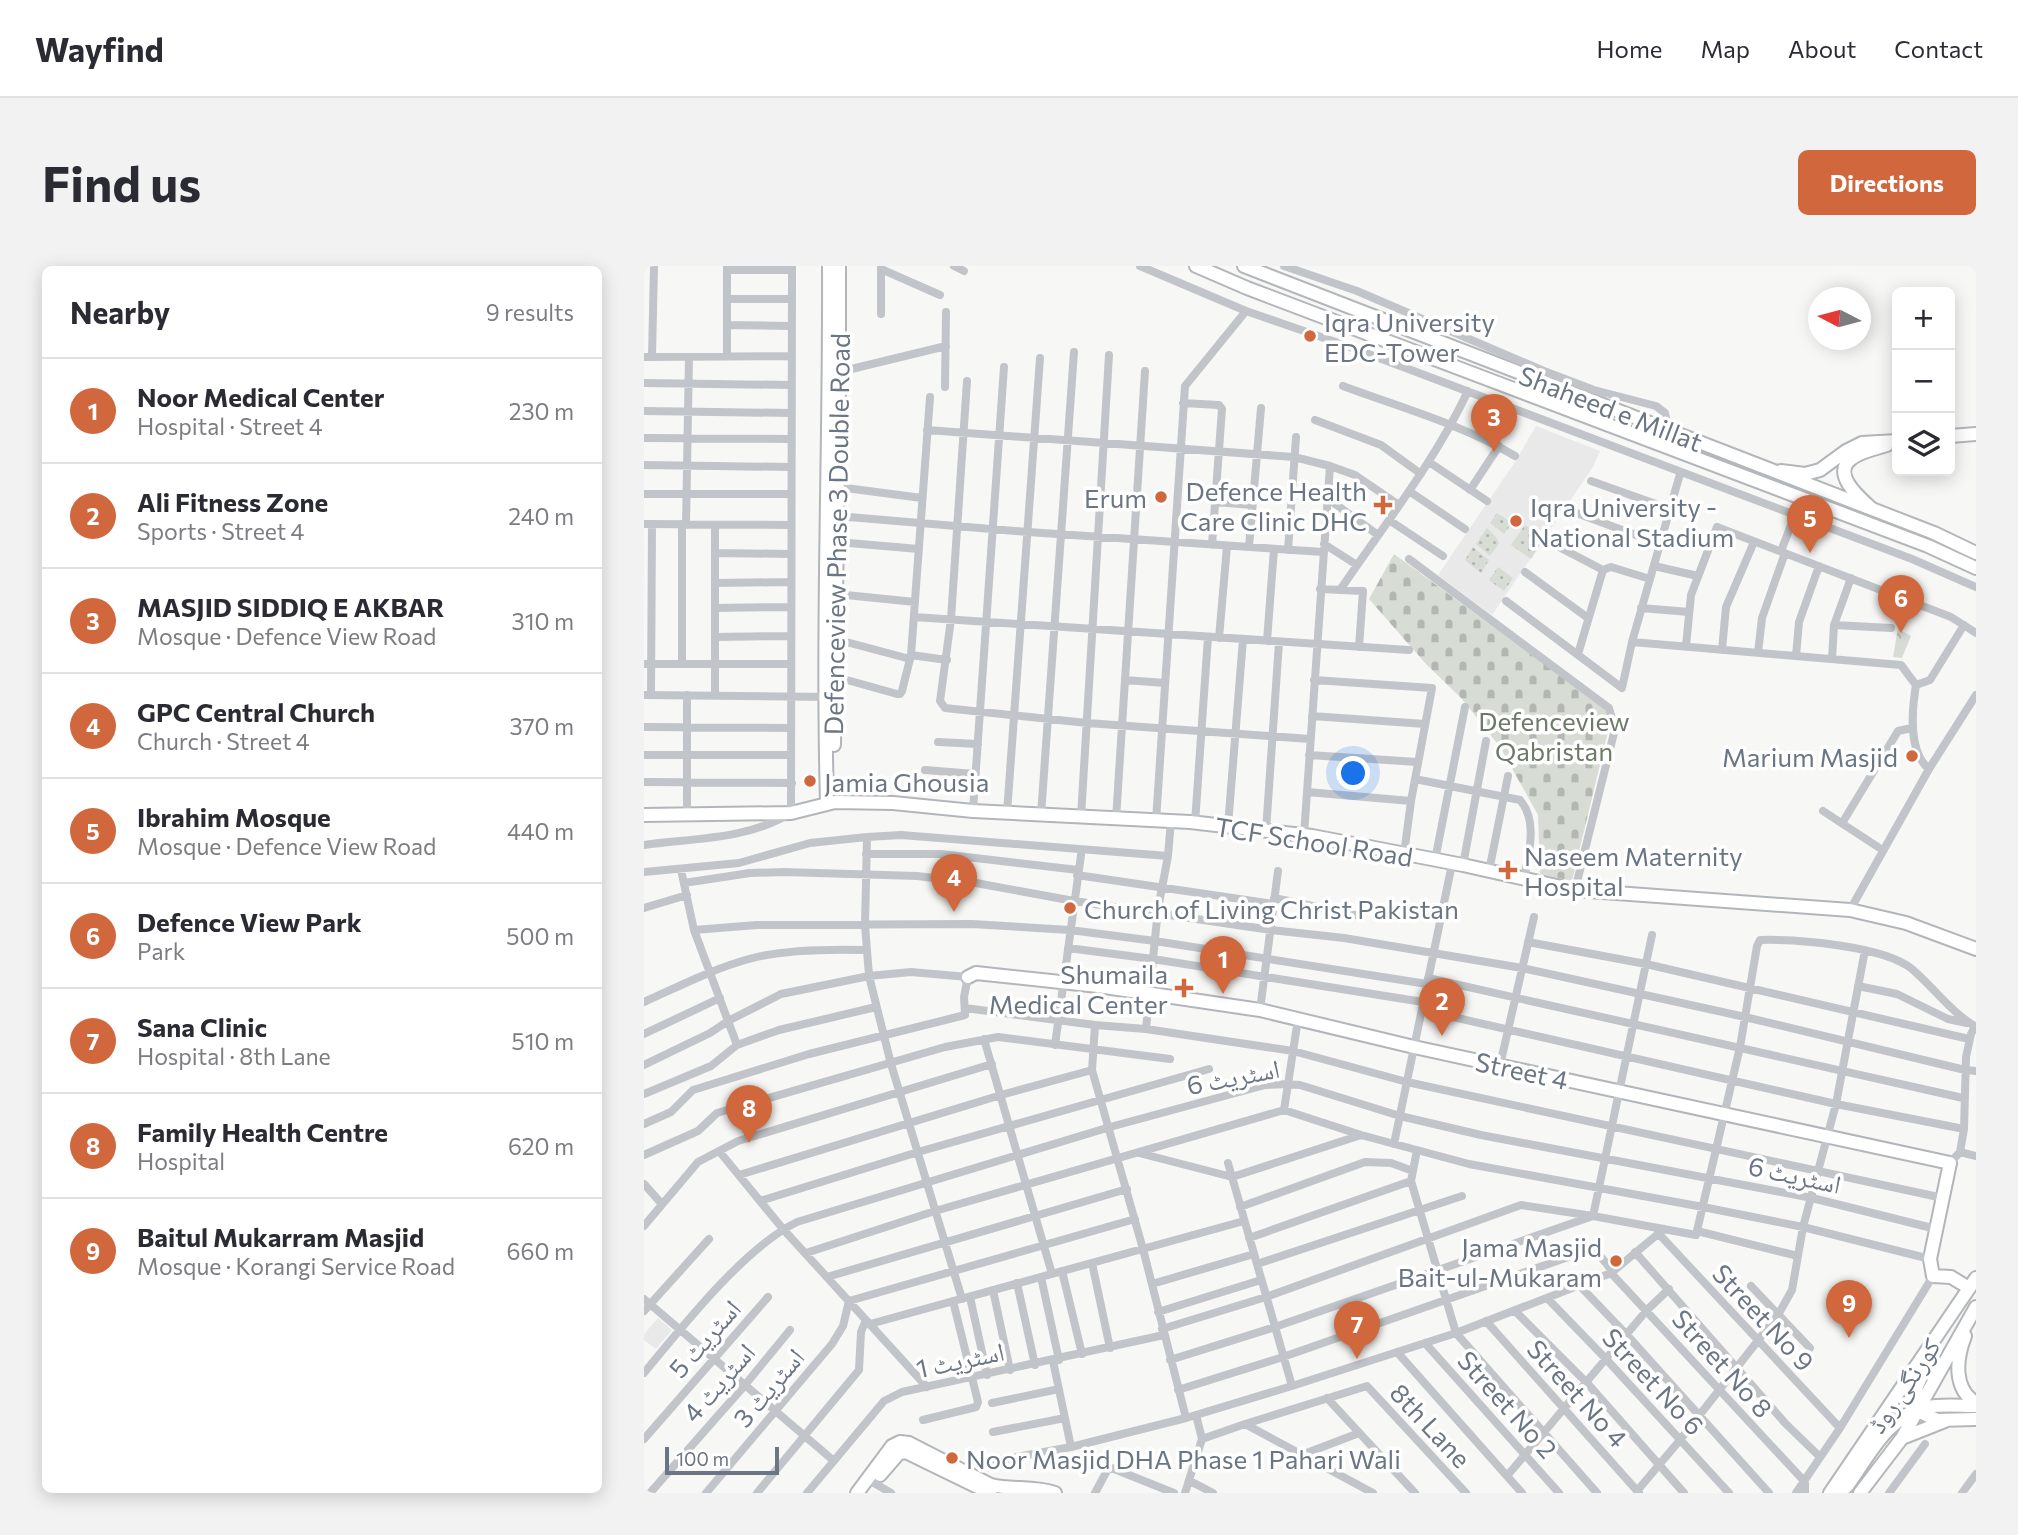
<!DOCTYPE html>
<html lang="en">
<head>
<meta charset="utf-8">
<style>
	body { margin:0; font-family:Commissioner,"Noto Naskh Arabic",sans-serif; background:#f2f2f3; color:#2b2b33 }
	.controls { position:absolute; right:21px; top:21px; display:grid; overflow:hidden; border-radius:10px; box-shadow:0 4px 18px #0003 }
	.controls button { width:63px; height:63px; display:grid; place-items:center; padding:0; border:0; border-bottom:2px solid #e1e1e2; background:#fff; color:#2b2b33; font:35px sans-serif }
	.compass { position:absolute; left:1164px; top:21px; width:63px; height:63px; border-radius:50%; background:#fff; box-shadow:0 4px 18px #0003; rotate:276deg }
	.scale { position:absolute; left:21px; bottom:18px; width:114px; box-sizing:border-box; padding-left:7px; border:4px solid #6a7683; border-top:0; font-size:19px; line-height:24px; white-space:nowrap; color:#6a7683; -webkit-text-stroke:5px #fff; paint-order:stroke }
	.you { position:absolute; left:710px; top:508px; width:24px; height:24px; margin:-18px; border:5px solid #fff; border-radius:50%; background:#1a73e8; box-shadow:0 0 0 10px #1a73e833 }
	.badge { display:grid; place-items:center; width:46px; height:46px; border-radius:50%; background:#d0673d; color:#fff; font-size:23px; font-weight:700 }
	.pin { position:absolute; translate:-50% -58px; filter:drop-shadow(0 2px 4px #0008) }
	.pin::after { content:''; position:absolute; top:37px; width:24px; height:21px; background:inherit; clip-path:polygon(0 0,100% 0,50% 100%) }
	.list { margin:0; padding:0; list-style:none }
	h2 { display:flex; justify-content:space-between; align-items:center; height:91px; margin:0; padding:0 28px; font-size:30px }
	h2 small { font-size:23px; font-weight:400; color:#7c7c81 }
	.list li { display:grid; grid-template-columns:46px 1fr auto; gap:21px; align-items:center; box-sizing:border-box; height:105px; padding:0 28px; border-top:2px solid #e1e1e2 }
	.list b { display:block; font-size:26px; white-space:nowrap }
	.list p { margin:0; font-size:23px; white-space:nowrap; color:#7c7c81 }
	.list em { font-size:23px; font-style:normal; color:#7c7c81 }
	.icon { flex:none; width:38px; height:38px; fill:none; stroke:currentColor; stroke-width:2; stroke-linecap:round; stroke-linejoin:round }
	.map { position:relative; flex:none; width:1332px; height:1227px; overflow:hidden; border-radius:10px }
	header { display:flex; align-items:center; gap:42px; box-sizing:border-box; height:98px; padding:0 35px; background:#fff; border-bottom:2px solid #e1e1e2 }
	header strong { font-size:33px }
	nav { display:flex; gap:38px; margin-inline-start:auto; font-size:24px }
	.intro { display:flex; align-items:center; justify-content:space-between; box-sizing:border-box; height:168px; padding:0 42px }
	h1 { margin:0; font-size:49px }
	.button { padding:18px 32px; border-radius:10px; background:#d0673d; color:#fff; font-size:24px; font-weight:700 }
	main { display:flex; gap:42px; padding:0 42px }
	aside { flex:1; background:#fff; border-radius:10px; box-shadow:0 4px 18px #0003 }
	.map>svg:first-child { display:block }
</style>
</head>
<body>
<header>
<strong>Wayfind</strong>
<nav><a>Home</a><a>Map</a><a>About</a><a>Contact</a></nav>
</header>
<div class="intro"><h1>Find us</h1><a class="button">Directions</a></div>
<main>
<aside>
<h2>Nearby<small>9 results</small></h2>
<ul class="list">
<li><span class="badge">1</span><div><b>Noor Medical Center</b><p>Hospital · Street 4</p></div><em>230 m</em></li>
<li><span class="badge">2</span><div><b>Ali Fitness Zone</b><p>Sports · Street 4</p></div><em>240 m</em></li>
<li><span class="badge">3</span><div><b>MASJID SIDDIQ E AKBAR</b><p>Mosque · Defence View Road</p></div><em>310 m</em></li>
<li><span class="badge">4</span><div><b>GPC Central Church</b><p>Church · Street 4</p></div><em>370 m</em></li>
<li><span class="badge">5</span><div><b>Ibrahim Mosque</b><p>Mosque · Defence View Road</p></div><em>440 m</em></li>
<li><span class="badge">6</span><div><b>Defence View Park</b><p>Park</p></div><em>500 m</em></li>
<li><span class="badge">7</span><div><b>Sana Clinic</b><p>Hospital · 8th Lane</p></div><em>510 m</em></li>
<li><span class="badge">8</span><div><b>Family Health Centre</b><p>Hospital</p></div><em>620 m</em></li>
<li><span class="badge">9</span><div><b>Baitul Mukarram Masjid</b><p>Mosque · Korangi Service Road</p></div><em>660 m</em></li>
</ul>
</aside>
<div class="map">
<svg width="1332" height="1227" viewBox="0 0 1332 1227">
	<defs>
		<pattern id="grass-dots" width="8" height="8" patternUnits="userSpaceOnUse" patternTransform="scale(1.75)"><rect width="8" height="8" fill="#d7dcd5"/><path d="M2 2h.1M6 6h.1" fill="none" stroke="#b2b7b2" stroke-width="1.8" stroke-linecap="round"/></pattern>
		<pattern id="cemetery-stones" width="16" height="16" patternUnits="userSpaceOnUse" patternTransform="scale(1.75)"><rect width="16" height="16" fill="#d7dcd5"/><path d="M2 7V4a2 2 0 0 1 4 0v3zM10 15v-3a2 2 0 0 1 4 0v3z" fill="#b2b7b2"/></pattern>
		<pattern id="park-crowns" width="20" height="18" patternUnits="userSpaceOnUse" patternTransform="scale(1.75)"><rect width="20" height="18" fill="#d7dcd5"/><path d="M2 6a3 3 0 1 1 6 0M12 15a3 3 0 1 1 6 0" fill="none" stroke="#b2b7b2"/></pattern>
	</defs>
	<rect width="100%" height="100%" fill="#f7f8f5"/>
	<path fill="#e8e9e8" d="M892,160L956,185L949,201L848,349L794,309L871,196Z
		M14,1052L28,1064L12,1083L0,1074V1068Z"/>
	<path fill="url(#grass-dots)" d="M853,247L868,257L860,268L846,257Z
		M881,259L900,273L887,293L867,279Z
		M843,262L852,271L855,277L846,290L832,278Z
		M829,281L845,294L837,307L821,294Z
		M854,301L869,312L860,325L845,314Z"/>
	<path fill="url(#cemetery-stones)" d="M750,288L963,444L967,453L928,615L896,608L894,549L856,481L818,433L782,398L725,333Z"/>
	<path fill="url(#park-crowns)" d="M1250,337L1263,342L1256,364L1267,370L1258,392L1249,391L1255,356L1246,353Z"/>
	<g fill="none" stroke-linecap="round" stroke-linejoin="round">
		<defs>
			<path id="secondary" d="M1306,170L1332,168
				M1137,205L1161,208L1176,204L1202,185L1218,177L1253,175
				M1227,242C1216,232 1187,208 1207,193C1217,185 1231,183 1243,179
				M190,479L195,118V0
				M183,536C178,358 186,179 185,0
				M0,549L147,547L191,536L249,537L329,545L546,556L668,570L819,599L931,624L1206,644L1262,657L1332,683
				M324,711L332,707L454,720L616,744L770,781L1306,897L1286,993L1289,1010L1307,1011L1325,1022
				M236,1209L255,1187L262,1186L346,1227
				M213,1227L248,1180L256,1176L265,1177L347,1219C368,1224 391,1220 411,1227"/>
			<path id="primary" d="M552,0L603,22L1284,280L1332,302
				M600,0L1290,267L1332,287
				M1321,1070C1312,1093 1309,1123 1332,1137
				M1288,1087L1272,1122L1276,1143L1280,1148L1293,1154L1332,1153
				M1258,1172L1301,1155
				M1186,1227L1332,1012
				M1196,1227L1204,1219C1225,1190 1244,1149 1283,1141C1299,1138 1316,1140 1332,1140
				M1216,1227L1258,1172L1332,1041"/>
		</defs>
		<use href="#secondary" stroke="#b2b6bb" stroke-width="16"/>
		<use href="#primary" stroke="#b3b6ba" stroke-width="16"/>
		<path stroke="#c1c4c8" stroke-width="8" d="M83,0V90
			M310,0L320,5
			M496,0L602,45L706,81L1268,293L1332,321
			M640,0L713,25L900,105L950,124L1012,140L1021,147L1025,165
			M237,3L296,29
			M83,4H148
			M83,33H148
			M237,48V0
			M83,59L147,60
			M0,91L147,90
			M8,91L10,0
			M195,106L302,80
			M323,115L307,353L296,435L301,442L443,457L666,473
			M0,117L147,119
			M699,120C755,141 820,159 871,190
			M301,121L302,46
			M539,137L575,139L578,143L568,279
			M0,145L147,147
			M671,154L737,179L777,208
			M283,164L650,191L686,200L711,209L755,239
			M0,172L147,173
			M785,196L843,235
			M0,199L147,201
			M947,215L1026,243
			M194,221L278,232
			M826,224L855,180
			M765,225L821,263
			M0,228H147
			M683,232L734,269
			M572,236L608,239
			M927,245L1016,278
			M193,250L384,266L679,286
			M745,254L799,290
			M0,258L147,259
			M38,258V398
			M42,258L45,91
			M71,259V429
			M193,276L275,283
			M680,278L713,299
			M605,281L617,142
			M915,281L959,304L967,301L1006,313
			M644,284L652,171
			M1137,285L1151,249
			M71,287L147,288
			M765,293L965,442L971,463L931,624
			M1010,300L1054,310
			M881,306L944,352
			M71,317L147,316
			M676,323L719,325L715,381
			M696,324C740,259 790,197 824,125
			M192,328L271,336
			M862,335L978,422L988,376L1257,399L1272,419C1268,443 1264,486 1285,503
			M71,342L146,341
			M997,342L1045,346
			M270,351L765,384
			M1190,359L1247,362
			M71,371L146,370
			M575,372L583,280
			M191,373L266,393
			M623,375L630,283
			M988,376L1036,208
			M1042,380L1047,329L1073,261L1307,351L1332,367
			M1078,384L1082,341L1110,276
			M1114,387L1118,352L1141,287
			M934,388L959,304
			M267,389L303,394
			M1152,390L1155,356L1175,300
			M1188,393L1190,359L1207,312
			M0,398H146
			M190,412L203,414L253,428H256L258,425L267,389L286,131
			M481,414L521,417
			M670,414L788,422L767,535L760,588
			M1272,419L1286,414L1320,359
			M0,429L186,431
			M7,429L8,258
			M668,450L781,458
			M0,461L147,462
			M294,476L334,478
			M0,489H147
			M665,489L774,496
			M281,504L331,508
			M771,513L876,534C894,555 885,587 880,612
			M0,516L148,517
			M663,526L767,535
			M329,545L360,101
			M1179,545L1234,581
			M363,547L396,92
			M43,549V429
			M397,549L430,86
			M437,551L465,89
			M472,553L501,105
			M1200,554L1254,465L1268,462
			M512,555L541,120L602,45
			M551,557L564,371
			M584,560L599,373
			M622,565L635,376
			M660,569L686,200
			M0,579C50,572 102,574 147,547L148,0
			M222,588H297L434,604
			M791,594L821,441
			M819,599L842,475
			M37,604L50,664L93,779
			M845,605L864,510
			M0,606L95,597L166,577L223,571
			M433,609L630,638
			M40,617L106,607L140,606L273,610L332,617L430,635L627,664L700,672L878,702L1101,751L1321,804L1332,805
			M630,632L716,650
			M0,642L43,629
			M1206,644L1285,503L1332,429
			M50,664L113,659L328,658L426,664L511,675L783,718
			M884,676L1002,698L1325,773
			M424,682L509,693L779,736
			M784,712L1319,832
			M1214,720L1253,728L1304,753L1323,757
			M0,736C34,721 68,703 105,693C140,683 187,683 223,684
			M321,742L451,759L502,763L649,785L763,816L1299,932
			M616,744L634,605
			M778,744L1192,838L1320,863
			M451,759L448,804L499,983L542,1152
			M502,763L514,643L524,590L527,555
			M0,768L76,732
			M340,773L408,1008
			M411,779L437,589
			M0,799L66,767L84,755L137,728L225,710L267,706L324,711L320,731L321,749L165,788L49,824L27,846L0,858
			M856,799L890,651
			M0,828L67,800L93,779L135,764L232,741
			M640,844L654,753
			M750,878L808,598
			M773,884L767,915L812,1067L953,1227
			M75,885L139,963L283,1121
			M1316,886L1332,890
			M495,887L588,911L717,869
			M0,889L54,865L73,847L301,781L354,771L526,793
			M584,897L648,1120
			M1306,897L1316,886L1320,863L1322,791L1327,768L1331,760
			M95,909L357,829L448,804
			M0,918L17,937
			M116,935L274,886L565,803
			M596,941L721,896L747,897L769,905
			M0,960L54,896L94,875L348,798
			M1053,965L1154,990
			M1014,967L1196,1162
			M605,972L767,915
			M991,986L1141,1157L1176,1191
			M162,987L291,945L640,844L717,869L825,898L1059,941L1159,961L1286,993
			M448,997L466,1082
			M613,998L818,930
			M418,1005L438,1088
			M967,1007L1161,1216V1227
			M183,1011L483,923
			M397,1011L415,1094
			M373,1017L391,1099
			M508,1018L610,988
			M936,1020L982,1068L1125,1227
			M1107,1020L1166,1082
			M349,1024L366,1104
			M326,1031L343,1109
			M0,1033L190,1195
			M318,1033L247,798L225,710L221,659L223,571L257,569L524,590
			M904,1033L962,1093L1085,1227
			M0,1045L65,973
			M871,1045L943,1117L1040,1227
			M514,1046L617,1014
			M842,1055L995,1227
			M226,1058L600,955
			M518,1063L622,1031L877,939L949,950L1052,969L1096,781L1113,680L1116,674C1153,673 1240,680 1268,703C1290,722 1307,746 1332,761
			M781,1077L915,1227
			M753,1086L878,1227
			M526,1094L631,1061L949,950L1008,669
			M409,1095L427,1181
			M0,1107C38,1061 100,982 153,956L466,861L621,819L644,818L656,819L756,850L837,869L1168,932L1292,963
			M534,1124L639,1091L950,982L969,1006
			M683,1132L771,1227
			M348,1137L415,1123
			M279,1154L332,1141L334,1136L309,1035
			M601,1158L723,1120L822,1227
			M349,1166L421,1152
			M0,1173L124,1031
			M558,1173L601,1158L729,1227
			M660,1188L715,1167
			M351,1195L427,1181L542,1152L648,1120L812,1067L967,1007L1020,963
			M863,1210L1003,1044L1025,1023
			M546,1215L569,1227
			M230,1217L247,1227
			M993,1225L1036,1174L1134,1049L1148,1024L1159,961L1192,838L1221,684
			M6,1227L101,1119L146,1064
			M62,1227L188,1078L199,1060L205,1035L491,953
			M113,1227L215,1104L217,1066L222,1054
			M163,1227L240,1135L258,1126L520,1069
			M451,1227L465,1201L530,1227
			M541,1227L558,1173L552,1149
			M1152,1227L1196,1162L1289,1010
			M1245,1227L1281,1178
			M1318,1227L1332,1208"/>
		<use href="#secondary" stroke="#fff" stroke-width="12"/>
		<use href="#primary" stroke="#fff" stroke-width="12"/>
	</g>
	<g fill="#d0673d" stroke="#fff" stroke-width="2.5">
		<circle cx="666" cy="70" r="7"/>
		<circle cx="517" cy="231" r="7"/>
		<path d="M735.5 228.5h7v7h7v7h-7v7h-7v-7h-7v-7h7z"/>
		<circle cx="872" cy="255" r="7"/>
		<circle cx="1268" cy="490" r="7"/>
		<circle cx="166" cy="515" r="7"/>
		<path d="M860.5 593.5h7v7h7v7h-7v7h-7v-7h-7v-7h7z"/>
		<circle cx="426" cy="642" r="7"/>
		<path d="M536.5 711.5h7v7h7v7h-7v7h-7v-7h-7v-7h7z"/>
		<circle cx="972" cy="995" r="7"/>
		<circle cx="308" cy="1192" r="7"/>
	</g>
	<g text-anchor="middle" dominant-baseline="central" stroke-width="7" stroke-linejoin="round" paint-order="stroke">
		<g font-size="26" fill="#6a7683" stroke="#fff" text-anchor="start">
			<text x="680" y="55">Iqra University<tspan x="680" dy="30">EDC-Tower</tspan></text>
			<text x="723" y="224" text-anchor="end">Defence Health<tspan x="723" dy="30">Care Clinic DHC</tspan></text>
			<text x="503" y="231" text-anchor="end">Erum</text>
			<text x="886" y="240">Iqra University -<tspan x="886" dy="30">National Stadium</tspan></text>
			<text x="1254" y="490" text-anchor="end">Marium Masjid</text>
			<text x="180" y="515">Jamia Ghousia</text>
			<text x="880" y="589">Naseem Maternity<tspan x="880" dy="30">Hospital</tspan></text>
			<text x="440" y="642">Church of Living Christ Pakistan</text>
			<text x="524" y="707" text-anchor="end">Shumaila<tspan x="524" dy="30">Medical Center</tspan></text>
			<text x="958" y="980" text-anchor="end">Jama Masjid<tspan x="958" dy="30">Bait-ul-Mukaram</tspan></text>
			<text x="322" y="1192">Noor Masjid DHA Phase 1 Pahari Wali</text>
		</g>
		<g font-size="26" fill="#6a7683" stroke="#fff">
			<text transform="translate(967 142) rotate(21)">Shaheed e Millat</text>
			<text transform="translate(192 268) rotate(-89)">Defenceview Phase 3 Double Road</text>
			<text transform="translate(670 575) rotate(9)">TCF School Road</text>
			<text transform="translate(878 804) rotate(12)">Street 4</text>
			<text transform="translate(589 810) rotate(-11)">اسٹریٹ 6</text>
			<text transform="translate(1151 908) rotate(12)">اسٹریٹ 6</text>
			<text transform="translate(1120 1051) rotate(47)">Street No 9</text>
			<text transform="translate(60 1072) rotate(-49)">اسٹریٹ 5</text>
			<text transform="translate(316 1093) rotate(-12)">اسٹریٹ 1</text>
			<text transform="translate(1079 1097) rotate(48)">Street No 8</text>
			<text transform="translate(1010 1115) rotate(47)">Street No 6</text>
			<text transform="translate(74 1116) rotate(-49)">اسٹریٹ 4</text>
			<text transform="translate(1259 1119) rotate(-56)">کورنگی روڈ</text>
			<text transform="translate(124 1121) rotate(-50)">اسٹریٹ 3</text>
			<text transform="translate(934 1127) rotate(48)">Street No 4</text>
			<text transform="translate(864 1138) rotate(48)">Street No 2</text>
			<text transform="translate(787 1159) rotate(47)">8th Lane</text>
		</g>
		<g font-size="26" fill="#6b7b68" stroke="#fff">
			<text x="910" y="454">Defenceview<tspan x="910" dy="30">Qabristan</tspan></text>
		</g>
	</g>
</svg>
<div class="controls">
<button>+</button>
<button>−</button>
<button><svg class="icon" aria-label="layers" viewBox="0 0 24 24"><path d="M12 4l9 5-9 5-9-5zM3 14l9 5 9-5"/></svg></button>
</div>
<svg class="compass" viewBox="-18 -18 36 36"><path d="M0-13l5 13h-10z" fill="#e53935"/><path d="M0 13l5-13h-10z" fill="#7c7c81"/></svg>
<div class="scale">100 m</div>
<div class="you"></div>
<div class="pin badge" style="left:579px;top:728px">1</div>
<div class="pin badge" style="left:798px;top:770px">2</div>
<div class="pin badge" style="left:850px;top:186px">3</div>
<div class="pin badge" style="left:310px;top:646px">4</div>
<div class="pin badge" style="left:1166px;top:287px">5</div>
<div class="pin badge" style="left:1257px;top:367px">6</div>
<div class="pin badge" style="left:713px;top:1093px">7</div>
<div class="pin badge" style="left:105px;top:877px">8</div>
<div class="pin badge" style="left:1205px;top:1072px">9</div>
</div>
</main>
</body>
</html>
